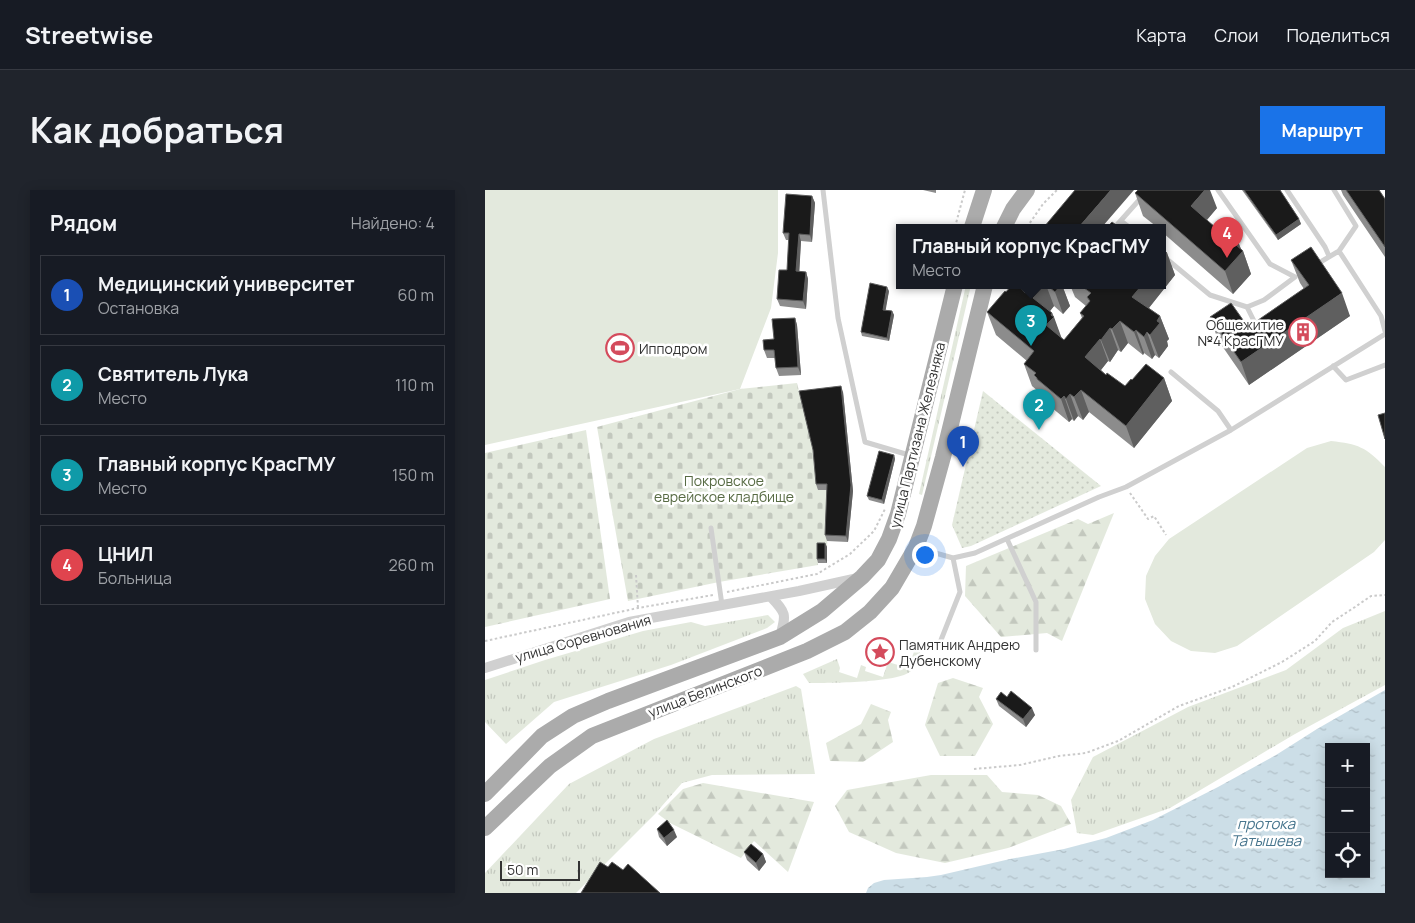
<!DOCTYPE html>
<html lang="ru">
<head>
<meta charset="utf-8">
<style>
	body { margin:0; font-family:Manrope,sans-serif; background:#20242c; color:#f1f3f6 }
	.controls { position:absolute; right:15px; bottom:15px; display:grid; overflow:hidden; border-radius:0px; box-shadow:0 2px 12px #0003 }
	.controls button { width:45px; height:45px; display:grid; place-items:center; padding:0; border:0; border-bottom:1px solid #363941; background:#171b24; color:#f1f3f6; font:25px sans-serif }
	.scale { position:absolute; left:15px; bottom:12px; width:80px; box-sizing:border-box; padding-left:5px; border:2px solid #333; border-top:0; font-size:14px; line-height:18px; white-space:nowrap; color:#333; -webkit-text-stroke:4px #fff; paint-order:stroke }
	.you { position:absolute; left:439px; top:364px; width:18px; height:18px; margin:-12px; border:4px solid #fff; border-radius:50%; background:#1a73e8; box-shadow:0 0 0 8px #1a73e833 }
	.badge { display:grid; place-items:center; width:32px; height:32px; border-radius:50%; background:#1a73e8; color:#fff; font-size:16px; font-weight:700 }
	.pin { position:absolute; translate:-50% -41px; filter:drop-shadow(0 1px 2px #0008) }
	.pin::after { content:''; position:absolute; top:26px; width:18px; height:15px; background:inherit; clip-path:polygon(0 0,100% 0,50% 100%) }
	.popup { position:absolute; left:411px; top:34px; width:270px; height:65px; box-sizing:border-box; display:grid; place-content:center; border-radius:0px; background:#171b24; filter:drop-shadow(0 1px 4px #0005); font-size:16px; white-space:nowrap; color:#9ea1a6 }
	.popup b { font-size:19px; color:#f1f3f6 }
	.popup::after { content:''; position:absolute; left:50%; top:100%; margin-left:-10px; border:10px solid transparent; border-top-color:#171b24 }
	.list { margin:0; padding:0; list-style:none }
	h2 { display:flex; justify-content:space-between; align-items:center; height:65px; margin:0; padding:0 20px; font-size:21px }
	h2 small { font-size:16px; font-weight:400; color:#9ea1a6 }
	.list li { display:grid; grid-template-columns:32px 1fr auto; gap:15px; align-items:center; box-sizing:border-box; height:80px; margin:0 10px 10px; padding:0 10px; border:1px solid #363941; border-radius:0px }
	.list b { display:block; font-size:19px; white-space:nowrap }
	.list p { margin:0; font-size:16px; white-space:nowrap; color:#9ea1a6 }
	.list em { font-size:16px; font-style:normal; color:#9ea1a6 }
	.icon { flex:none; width:28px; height:28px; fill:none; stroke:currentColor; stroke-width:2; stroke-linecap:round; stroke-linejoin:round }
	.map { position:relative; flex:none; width:900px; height:703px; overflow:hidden; border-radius:0px }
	header { display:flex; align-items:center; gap:30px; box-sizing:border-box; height:70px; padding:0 25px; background:#171b24; border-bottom:1px solid #363941 }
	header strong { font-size:24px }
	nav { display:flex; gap:28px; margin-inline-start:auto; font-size:18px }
	.intro { display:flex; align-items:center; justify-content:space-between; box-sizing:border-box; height:120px; padding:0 30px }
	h1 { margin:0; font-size:35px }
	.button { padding:12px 22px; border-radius:0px; background:#1a73e8; color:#fff; font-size:18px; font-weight:700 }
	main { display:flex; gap:30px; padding:0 30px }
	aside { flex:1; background:#171b24; border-radius:0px; box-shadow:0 2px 12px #0003 }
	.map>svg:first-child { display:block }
</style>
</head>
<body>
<header>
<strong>Streetwise</strong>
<nav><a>Карта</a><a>Слои</a><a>Поделиться</a></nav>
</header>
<div class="intro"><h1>Как добраться</h1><a class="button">Маршрут</a></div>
<main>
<aside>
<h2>Рядом<small>Найдено: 4</small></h2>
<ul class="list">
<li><span class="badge" style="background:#1a4fb4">1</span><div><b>Медицинский университет</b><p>Остановка</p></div><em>60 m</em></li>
<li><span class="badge" style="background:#0f9aa8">2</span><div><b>Святитель Лука</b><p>Место</p></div><em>110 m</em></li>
<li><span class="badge" style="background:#0f9aa8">3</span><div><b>Главный корпус КрасГМУ</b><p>Место</p></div><em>150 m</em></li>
<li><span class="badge" style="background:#e0444e">4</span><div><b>ЦНИЛ</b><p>Больница</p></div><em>260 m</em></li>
</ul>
</aside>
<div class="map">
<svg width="900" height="703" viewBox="0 0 900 703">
	<defs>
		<pattern id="grass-tufts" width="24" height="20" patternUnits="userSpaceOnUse" patternTransform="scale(1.25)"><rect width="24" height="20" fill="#e3e9dd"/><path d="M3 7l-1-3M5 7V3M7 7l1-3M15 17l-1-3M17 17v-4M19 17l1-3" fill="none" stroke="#c3c8be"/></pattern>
		<pattern id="forest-firs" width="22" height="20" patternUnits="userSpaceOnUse" patternTransform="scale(1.25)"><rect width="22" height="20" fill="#e3e9dd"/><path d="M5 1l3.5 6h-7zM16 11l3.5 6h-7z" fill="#c3c8be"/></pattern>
		<pattern id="cemetery-stones" width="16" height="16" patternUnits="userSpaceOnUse" patternTransform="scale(1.25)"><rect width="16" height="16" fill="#e3e9dd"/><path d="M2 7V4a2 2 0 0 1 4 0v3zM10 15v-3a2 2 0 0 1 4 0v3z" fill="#c3c8be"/></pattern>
		<pattern id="park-dots" width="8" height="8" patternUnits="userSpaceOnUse" patternTransform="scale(1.25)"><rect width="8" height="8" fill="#e3e9dd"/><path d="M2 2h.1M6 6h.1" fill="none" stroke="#c3c8be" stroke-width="1.8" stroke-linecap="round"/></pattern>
		<pattern id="water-ripples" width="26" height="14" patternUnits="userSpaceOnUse" patternTransform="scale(1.25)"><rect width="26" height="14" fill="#ccdee7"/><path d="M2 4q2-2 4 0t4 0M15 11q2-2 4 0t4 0" fill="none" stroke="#b0bfc7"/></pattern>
	</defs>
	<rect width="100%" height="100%" fill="#fff"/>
	<path fill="url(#grass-tufts)" d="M481,95H486L437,305L434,304Z
		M900,421V495L810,544L685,618L608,645L592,643L586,610L608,567L703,517L801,480L858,438Z
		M283,425L290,432L282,438L186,475L69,512L21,554L0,532V490L60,470L158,441L206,432L220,436Z
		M433,451L438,453C435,461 433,475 426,481C414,493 343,493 324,493L318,484L352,469L355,478L354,482L372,488L376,475L381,477L380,481L398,487L403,472L423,478Z
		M311,496L316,499L330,584L227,585L197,593L170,624L91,703H0V683L84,594L169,549Z"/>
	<path fill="url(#forest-firs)" d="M629,323L577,451L562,443L516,447L480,406L481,376L593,329L603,334Z
		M468,488L498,498L494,507L508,534L490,566H455L440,535L453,493Z
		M386,514L406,522L403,530L408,552L378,572L345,571L341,553L376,534Z
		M446,585H502L517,602L553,605L576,616L586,634L523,658L460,673L411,663L364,642L350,616L362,600Z
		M218,593L329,612L303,682L269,651L256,668L185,633L173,624L198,599Z"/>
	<path fill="url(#cemetery-stones)" d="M312,193L330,266L333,300H345L342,357H333V375L234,392L143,411L112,237L255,199Z
		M101,240L125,409L0,437V263Z"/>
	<path fill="url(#park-dots)" d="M498,201L616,296L486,356L477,358L467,335Z"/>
	<path fill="#e3e9dd" d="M0,0H293V63L286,118L255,199L0,255Z
		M846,251C873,254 881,257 900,277V350L889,362L752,456L730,463L706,461L686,451L670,434L660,409L661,386L670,366L684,349L822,258Z"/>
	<path fill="url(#water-ripples)" fill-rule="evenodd" d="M900,500V703H381L383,698L389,693L399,690L442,687L456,685L525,669L579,659L621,648L668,630L733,597L791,565L832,539ZM844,557H881V684H844Z"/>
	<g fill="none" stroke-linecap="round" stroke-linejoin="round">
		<path stroke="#cacaca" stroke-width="2" stroke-dasharray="2.5 2.5" stroke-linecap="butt" d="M470,37L480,0
			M542,37L558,14L572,0
			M645,303L663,329L669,326L681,345
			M151,385L153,418
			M242,402L332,384L365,364L389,341L400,319
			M0,451L153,418L228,405
			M489,579L535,575L574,566L601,563L633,551L694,516L747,497L797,472L830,451L847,432L870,417L886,406L900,405"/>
		<path stroke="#d0d0d0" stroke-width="5" d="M338,0L353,128L380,252L424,265
			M802,0L840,57L844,66
			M636,31L644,37
			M630,37L663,0
			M854,61L896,126L900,141
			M677,65L725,105L762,117L779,110L810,87L785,74L733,0
			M832,74L854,61L871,36L849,0
			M762,117L772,137
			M848,176L861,190L900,175
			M686,182L733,221L746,240
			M226,338L237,415
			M522,349L551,412V460
			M433,358L468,368L490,363L614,307L641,297L746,240L900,144
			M454,455L475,402L468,368"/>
		<path stroke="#d0d0d0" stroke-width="10" d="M286,407C302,424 301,424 295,447
			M0,478L144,432L314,401L373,388"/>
		<path stroke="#ababab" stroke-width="16" d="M487,37L499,0
			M519,37L528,19L542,0
			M0,604L57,546L88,526L123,511L295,447L337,421L377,387L393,370L404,349L413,324L470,95
			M0,638L65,576L107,546L322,461L360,442L385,422L407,398L431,357L439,336L458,267L500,95"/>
	</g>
	<path fill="#8c8c8c" d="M438,0H451V3Z
		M757,0H795L814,29L816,34L793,50Z
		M856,0H894L900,9V67L858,5Z
		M650,3L732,18L722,30L731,38L749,41L756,59L758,61L766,84L748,104L677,42V37H672L658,26Z
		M327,6L330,13L327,52L316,51L314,81L321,82L323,89L321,119L295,116L292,109L302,80L304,50H301L298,43Z
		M682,63L690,85L664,118L675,126L684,149L682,151L683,156L674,168L670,165L667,169L659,163L658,165L643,153L636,162L633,160L625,172L623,171L616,180L621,185L640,196L647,190L679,188L687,211L649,258L604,222L598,230L593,226L589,231L587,229L584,232L560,212L555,203L547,196L539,174L542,171L511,145L502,122L527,95H577L585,116L578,124L569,116L565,121L567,123L576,148L579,150L597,128L595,123L601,116L590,107L585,95H677Z
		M806,70L865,126L764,195L733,150L725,127L763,137L819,99L815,93Z
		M404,101L400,120L407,121L409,125L404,151L377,146L376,142Z
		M310,128L312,135L316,185L294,186L291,178L290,168H282L279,160Z
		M358,202L368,301L363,352L342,351L340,345L342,300H333L331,294Z
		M409,265L410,269L399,314L384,310L382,306Z
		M340,353L342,357V373H333L332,369Z
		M522,507L550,525L541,537L514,516L511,509Z
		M172,639L192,647L182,656L174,647Z
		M259,662L278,664L281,672L274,681L262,670Z"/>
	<path fill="#5f5f5f" d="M626,0H649L617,37H594Z
		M720,0H725L732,18L714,39L706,16Z
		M327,6L330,13L327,52L325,45Z
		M814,29L816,34L793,50L791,45Z
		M749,41L757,62L758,61L766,84L748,104L740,81L743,48Z
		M314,44L316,51L314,88L311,81Z
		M682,63L690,85L655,129L647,107L657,95H677V69Z
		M321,82L323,89L321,119L318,111Z
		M539,95H561L569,116L557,131L536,98Z
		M576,95H577L585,116L578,124L570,102Z
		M402,97L404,101L400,124L398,120Z
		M857,103L865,126L764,195L756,172Z
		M407,121L409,125L404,151L402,148Z
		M567,123L569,127L577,149L561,135Z
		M675,126L684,149L682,151L683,156L674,168L665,145L672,131Z
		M310,128L312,135L316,185L313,177Z
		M635,131L643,153L636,162L627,139Z
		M625,138L633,160L625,172L616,150Z
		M651,140L659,163L658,165L649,142Z
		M662,142L670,165L667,169L659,147Z
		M615,149L623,171L608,190L600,167Z
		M679,188L687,211L649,258L641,236Z
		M356,196L358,202L368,301L363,352L361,346Z
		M596,200L604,222L598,230L589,207Z
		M585,204L593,226L589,231L581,209Z
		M579,206L587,229L584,232L576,209Z
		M409,265L410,269L399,314L397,310Z
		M340,353L342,357V373L340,369Z
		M547,518L550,525L541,537L538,529Z
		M189,640L192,647L182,656L179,648Z
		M278,664L281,672L274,681L271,673Z"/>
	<path fill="#1a1a1a" stroke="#5f5f5f" d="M590,0H626L594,37H559Z
		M653,0H720L706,16L731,38L737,31L749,41L743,48L758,61L740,81L650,3Z
		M759,0H795L814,29L791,45Z
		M861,0H894L900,9V57Z
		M301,4L327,6L325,45L314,44L311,81L321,82L318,111L292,109L294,80H302L304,43H298Z
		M627,32L634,37H622Z
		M826,57L857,103L756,172L725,127L746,113L763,137L824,95L806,70Z
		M677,59L682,63L677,69Z
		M385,93L402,97L398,120L407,121L402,148L376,142Z
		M527,95H539L536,98L540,103L550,95H560L548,108L567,123L566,125L569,127L561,135L579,150L599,126L595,123L605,111L602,107L606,103L595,95H657L647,107L675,126L672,131L675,133L665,145L662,142L659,147L651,140L649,142L635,131L627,139L625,138L616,150L615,149L600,167L621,185L622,183L640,196L646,189L647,190L661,174L679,188L641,236L596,200L589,207L585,204L581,209L579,206L576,209L552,189V188L549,185L551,183L539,174L549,161L502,122L520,101L521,102Z
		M562,95H576L570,102Z
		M310,128L313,177L291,178L289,160H279L278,150L289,149L287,129Z
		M356,196L366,295L361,346L340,345L342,294H331L328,260L314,201Z
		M900,223V249L893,225Z
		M394,261L409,265L397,310L382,306Z
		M332,353H340V369H332Z
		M526,501L547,518L538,529L511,509L516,502L522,507Z
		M182,630L189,640L179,648L172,639Z
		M266,654L278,664L271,673L259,662Z
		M115,672L123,677L127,672L138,680L143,674L175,703H96Z"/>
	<defs>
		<symbol id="building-ring" viewBox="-11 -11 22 22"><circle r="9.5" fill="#fff" stroke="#d44b5c" stroke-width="1.5"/><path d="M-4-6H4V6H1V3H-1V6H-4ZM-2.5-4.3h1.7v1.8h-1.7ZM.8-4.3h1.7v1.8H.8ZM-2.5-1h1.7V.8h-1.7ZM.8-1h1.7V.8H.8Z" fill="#d44b5c"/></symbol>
		<symbol id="stadium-ring" viewBox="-11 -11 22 22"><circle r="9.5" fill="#fff" stroke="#d44b5c" stroke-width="1.5"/><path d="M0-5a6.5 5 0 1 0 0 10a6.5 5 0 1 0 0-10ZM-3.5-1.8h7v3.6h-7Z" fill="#d44b5c"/></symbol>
		<symbol id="sight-ring" viewBox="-11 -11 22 22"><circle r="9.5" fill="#fff" stroke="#d44b5c" stroke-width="1.5"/><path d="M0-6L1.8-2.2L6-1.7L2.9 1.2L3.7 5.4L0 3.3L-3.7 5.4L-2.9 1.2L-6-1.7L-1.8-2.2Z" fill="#d44b5c"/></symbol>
	</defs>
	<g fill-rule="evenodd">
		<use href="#building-ring" x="802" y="126" width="32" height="32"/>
		<use href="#stadium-ring" x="119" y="142" width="32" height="32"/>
		<use href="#sight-ring" x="379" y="446" width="32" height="32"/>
	</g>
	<g text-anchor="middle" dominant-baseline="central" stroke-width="5" stroke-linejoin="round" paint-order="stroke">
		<g font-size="14" fill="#333" stroke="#fff" text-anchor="start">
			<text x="799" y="134" text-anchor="end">Общежитие<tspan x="799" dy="16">№4 КрасГМУ</tspan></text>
			<text x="154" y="158">Ипподром</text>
			<text x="414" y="454">Памятник Андрею<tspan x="414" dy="16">Дубенскому</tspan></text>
		</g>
		<g font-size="14" fill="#333" stroke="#fff">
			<text transform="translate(432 245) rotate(-76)">улица Партизана Железняка</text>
			<text transform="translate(98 448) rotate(-16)">улица Соревнования</text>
			<text transform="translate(220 501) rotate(-21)">улица Белинского</text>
		</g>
		<g font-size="14" fill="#586b44" stroke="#fff">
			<text x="239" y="290">Покровское<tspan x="239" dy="16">еврейское кладбище</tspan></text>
		</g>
		<g font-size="15" font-style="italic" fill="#48768e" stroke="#fff">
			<text x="781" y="633">протока<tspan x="781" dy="17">Татышева</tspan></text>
		</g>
	</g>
</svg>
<div class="controls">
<button>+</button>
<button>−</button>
<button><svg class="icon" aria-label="locate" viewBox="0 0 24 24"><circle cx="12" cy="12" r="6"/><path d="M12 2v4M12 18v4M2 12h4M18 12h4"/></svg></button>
</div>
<div class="scale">50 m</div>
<div class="you"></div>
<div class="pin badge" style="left:478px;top:277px;background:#1a4fb4">1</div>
<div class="pin badge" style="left:554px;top:240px;background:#0f9aa8">2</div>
<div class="pin badge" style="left:546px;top:156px;background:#0f9aa8">3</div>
<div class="popup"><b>Главный корпус КрасГМУ</b>Место</div>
<div class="pin badge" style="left:742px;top:68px;background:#e0444e">4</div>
</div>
</main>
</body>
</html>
